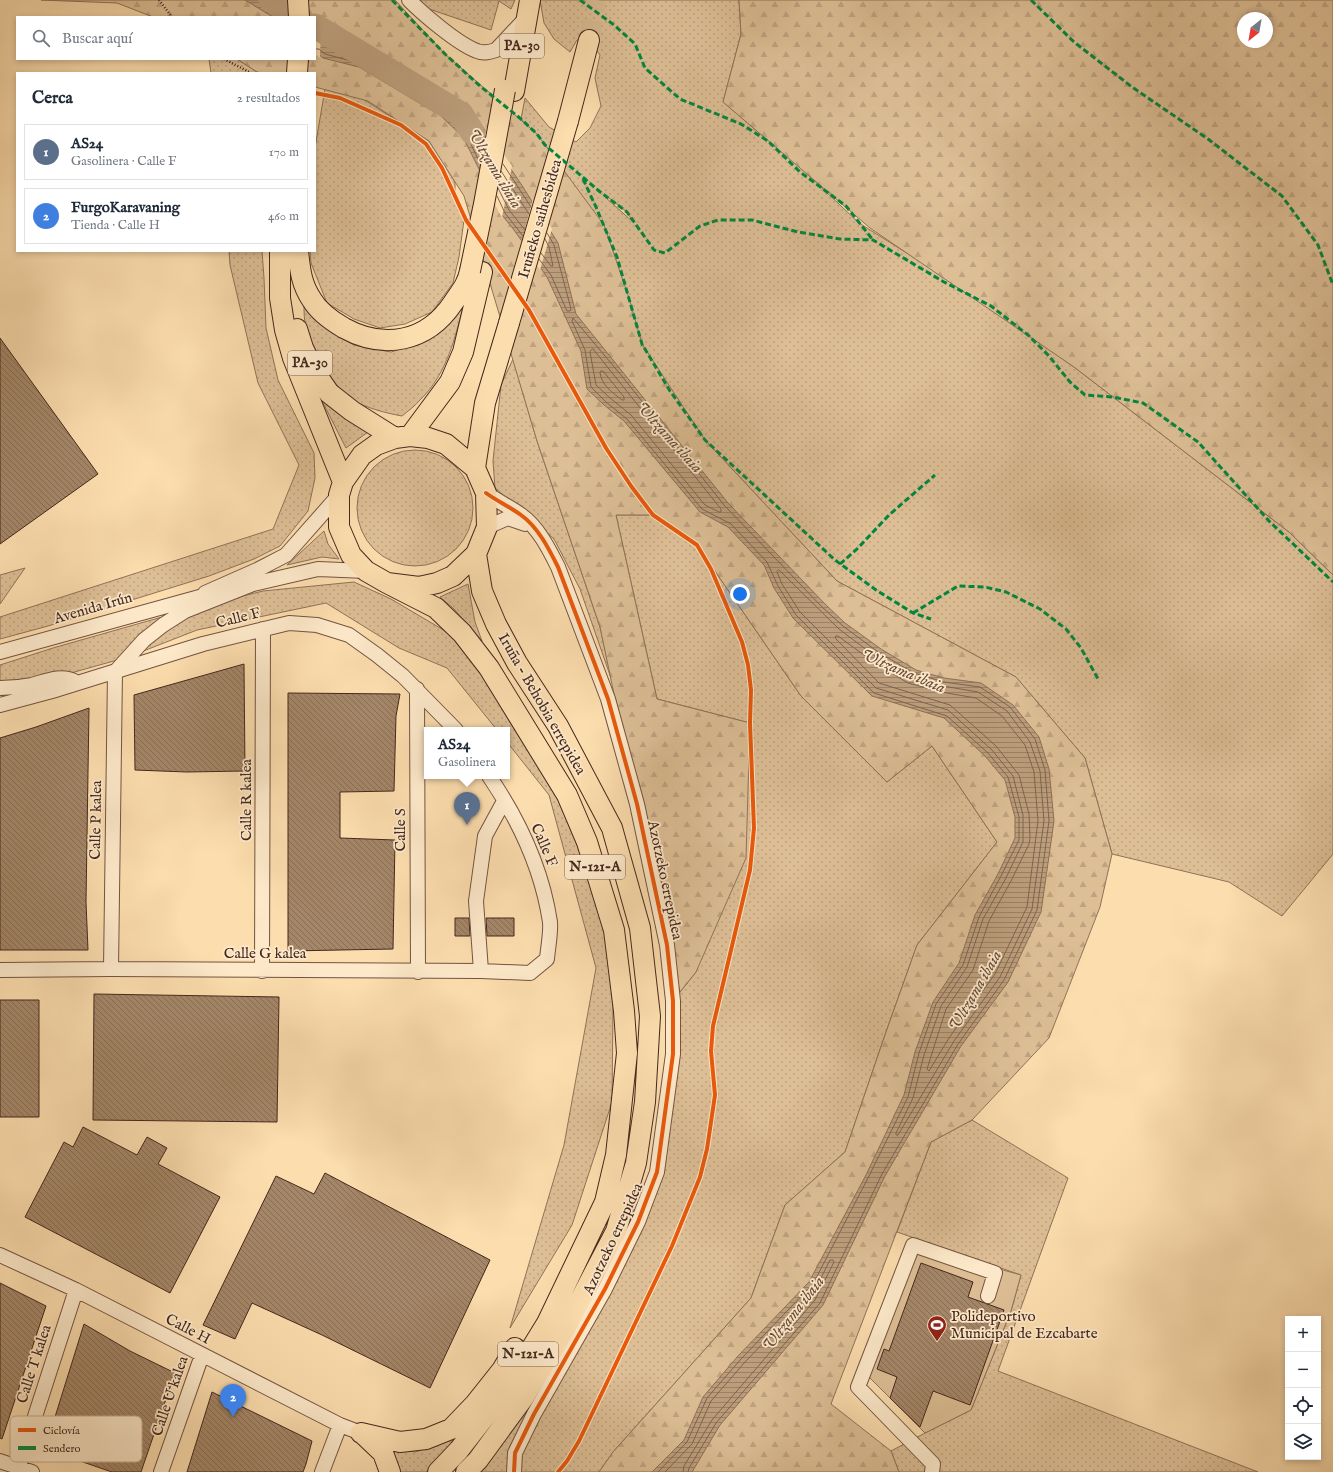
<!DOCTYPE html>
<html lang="es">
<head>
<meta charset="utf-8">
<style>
	body { margin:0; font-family:"IM FELL English",serif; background:#f6f6f7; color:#1f2937 }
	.controls { position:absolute; right:12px; bottom:12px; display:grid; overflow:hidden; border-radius:0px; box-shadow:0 2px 6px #0003 }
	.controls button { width:36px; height:36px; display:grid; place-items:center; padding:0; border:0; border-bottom:1px solid #e0e1e3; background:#fff; color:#1f2937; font:20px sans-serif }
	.compass { position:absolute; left:1237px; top:12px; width:36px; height:36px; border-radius:50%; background:#fff; box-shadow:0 2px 6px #0003; rotate:211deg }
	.you { position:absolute; left:740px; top:594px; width:14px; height:14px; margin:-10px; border:3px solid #fff; border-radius:50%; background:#1a73e8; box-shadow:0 0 0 6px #1a73e833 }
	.badge { display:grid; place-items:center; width:26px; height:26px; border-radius:50%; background:#8f2418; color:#fff; font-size:13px; font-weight:700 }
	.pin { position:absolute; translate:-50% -33px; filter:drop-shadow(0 1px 2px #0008) }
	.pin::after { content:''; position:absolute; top:21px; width:14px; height:12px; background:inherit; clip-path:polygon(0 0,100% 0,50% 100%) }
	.popup { position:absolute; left:424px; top:727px; width:86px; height:52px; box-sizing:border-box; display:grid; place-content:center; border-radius:0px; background:#fff; filter:drop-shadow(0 1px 3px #0005); font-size:13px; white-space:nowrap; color:#747a83 }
	.popup b { font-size:15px; color:#1f2937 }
	.popup::after { content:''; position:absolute; left:50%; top:100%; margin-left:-8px; border:8px solid transparent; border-top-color:#fff }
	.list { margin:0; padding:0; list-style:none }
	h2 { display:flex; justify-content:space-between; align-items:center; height:52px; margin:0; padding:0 16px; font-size:17px }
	h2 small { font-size:13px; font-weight:400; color:#747a83 }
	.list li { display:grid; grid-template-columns:26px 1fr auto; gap:12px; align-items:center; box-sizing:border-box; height:56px; margin:0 8px 8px; padding:0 8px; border:1px solid #e0e1e3; border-radius:0px }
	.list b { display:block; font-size:15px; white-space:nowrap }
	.list p { margin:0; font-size:13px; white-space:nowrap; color:#747a83 }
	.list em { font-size:13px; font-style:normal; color:#747a83 }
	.icon { flex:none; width:22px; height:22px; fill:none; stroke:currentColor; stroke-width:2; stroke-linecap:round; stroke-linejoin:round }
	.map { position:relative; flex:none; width:1333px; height:1472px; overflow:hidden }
	.search { position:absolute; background:#fff; box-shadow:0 2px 6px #0003; left:16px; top:16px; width:300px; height:44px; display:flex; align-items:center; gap:10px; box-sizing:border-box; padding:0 14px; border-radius:0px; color:#747a83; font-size:15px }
	.panel { position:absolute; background:#fff; box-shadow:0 2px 6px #0003; left:16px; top:72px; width:300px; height:180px; border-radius:0px }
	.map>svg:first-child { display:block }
</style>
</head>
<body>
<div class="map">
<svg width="1333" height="1472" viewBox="0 0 1333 1472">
	<defs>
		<pattern id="grass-dots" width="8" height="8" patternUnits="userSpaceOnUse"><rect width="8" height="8" fill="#ddbe95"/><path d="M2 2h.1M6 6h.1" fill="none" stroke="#bfa380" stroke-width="1.8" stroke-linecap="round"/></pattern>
		<pattern id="forest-firs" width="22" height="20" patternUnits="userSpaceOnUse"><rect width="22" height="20" fill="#ddbe95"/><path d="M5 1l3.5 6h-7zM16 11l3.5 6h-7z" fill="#bfa380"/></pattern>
		<pattern id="water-rules" width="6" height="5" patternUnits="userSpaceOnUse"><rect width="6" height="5" fill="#bd9f7d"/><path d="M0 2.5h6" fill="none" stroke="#9b8266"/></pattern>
		<pattern id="building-back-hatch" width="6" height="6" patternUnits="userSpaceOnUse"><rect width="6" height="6" fill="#a48668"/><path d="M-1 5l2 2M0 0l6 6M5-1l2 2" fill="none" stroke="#876e55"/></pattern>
	</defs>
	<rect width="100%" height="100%" fill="#fcddae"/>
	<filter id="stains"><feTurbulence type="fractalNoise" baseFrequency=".005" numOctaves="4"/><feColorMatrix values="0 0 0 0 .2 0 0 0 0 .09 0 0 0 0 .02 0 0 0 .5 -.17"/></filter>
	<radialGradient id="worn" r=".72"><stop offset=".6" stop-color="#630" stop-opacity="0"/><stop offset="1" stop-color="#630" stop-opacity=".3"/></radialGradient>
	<path fill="url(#grass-dots)" stroke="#907259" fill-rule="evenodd" d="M420,0H515L511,9L499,1L491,30L429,9Z
		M540,0H739L741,34L723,102L803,170L859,223L991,306L1028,335L1074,367L1289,532L1333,575V854L1282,916L1229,882L1112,854L1085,758L1016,677L837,581L705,440L670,391L642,344L606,230L545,145L521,119L525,98L549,127L576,142L590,128L601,106L595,78L600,55L589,40H577L570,52L554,39L544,23ZM605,195L627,212L633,222L604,196Z
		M209,59H237L257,72L262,73H211Z
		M325,89L363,99L429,141L455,182V199L464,220L459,257L453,283L432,312L405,324L380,328L354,319L327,303L311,263L310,251H315V148Z
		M229,251H262L264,278L266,328L278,380L314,453L315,478L308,511L280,546L254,559L209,576L48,626L0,639V617L273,529L299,465L258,383L230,265Z
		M464,303C455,338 447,374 420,400C415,406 408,411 402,416C385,413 367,408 352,400C338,393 309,344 306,328C304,320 304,312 304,304L331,332L354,345L391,352L427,341L450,319Z
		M513,359L537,441L600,627L612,681L580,589L554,539L495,488L493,461L501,385Z
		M322,401L350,422L368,432L346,448Z
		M357 508a58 58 0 1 1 116 0a58 58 0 1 1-116 0Z
		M616,515H653L697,545L801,696L887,782L932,746L997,842L917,945L886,1032L845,1152L785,1205L751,1298L613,1452L599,1472H466L565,1329L657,1172L673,1001L696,972L750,723L657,699Z
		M324,531L328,544L339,559L322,557L287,565Z
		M25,568L0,604V575Z
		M354,582L391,599L457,638L494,689L556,795L604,910L613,1006L612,1102L572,1225L510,1328L564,1145L596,968L549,795L507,742V730H497L447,668L399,648L326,603L197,630L128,657L21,687L0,688V665L53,648L190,609L263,591Z
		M468,584L475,622L482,641L454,609L440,597Z
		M972,1120L1068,1178L998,1371L1258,1472H899L891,1451L925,1433L971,1410L1011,1311L1021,1275L897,1232L931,1142Z
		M467,1426L426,1472H397L388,1447L415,1452L437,1445Z"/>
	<path fill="url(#forest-firs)" stroke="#907259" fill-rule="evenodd" d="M41,0H395L445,54L537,134L604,225L629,298L642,344L705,440L837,581L1016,677L1085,758L1112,854L1100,907L1049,1038L972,1120L931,1142L831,1404L891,1451L899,1472H599L613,1452L751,1298L785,1205L845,1152L886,1032L917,945L997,842L932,746L887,782L801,696L697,545L653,515H616L657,699L750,723L746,858L696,972L680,992L638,809L600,627L537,441L464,196L429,141L368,101L315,87V73H262L257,72L237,59H315V17H153L117,3Z
		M739,0H1333V575L1289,532L1074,367L870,228L723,102L741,34ZM1243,18H1267V42H1243Z"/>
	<path fill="#ddbe95" stroke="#907259" d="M913,1245L1021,1275L1011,1311L971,1410L925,1433L864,1372Z"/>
	<path fill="url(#water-rules)" stroke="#8d6f57" d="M245,0H271L300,17H273Z
		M315,26L452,109L474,114L523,187L558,243L576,314L728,503L825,604L845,623L881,649L916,670L944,678L981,683L1013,705L1039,737L1049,769L1054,821L1041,912L1008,982L961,1046L885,1176L823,1305L720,1425L692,1472H652L684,1440L703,1397L738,1356L809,1282L866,1175L904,1095L915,1052L933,1002L959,963L975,915L998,874L1015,838V817L1005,780L985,756L944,718L872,696L793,618L774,588L764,565L728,527L700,512L624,421L604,405L587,389L581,351L547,277L514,230L502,215L463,137L441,116L359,67L323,58L315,51Z"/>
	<path fill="#fcddae" d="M275,0L301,15L302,17H275Z
		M315,24L321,28L320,58L315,54Z
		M486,129L512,166L502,218L479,173Z
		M533,199L552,229L540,270L521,243Z"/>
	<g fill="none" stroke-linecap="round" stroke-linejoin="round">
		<path stroke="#80634d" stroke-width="1" d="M315,31L363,60L364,62L362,64L325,54L319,49H315
			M480,163L466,134L443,112L442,110L445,109L451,112L471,118L485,138
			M503,164L531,207
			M501,171L529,214
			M498,188L509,210L525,230
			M497,196L505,213L523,236
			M541,253L551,266H553L549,247L545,239
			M539,259L551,275L567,311H570L571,309L554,245L547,233
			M593,349L721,509V512H719L705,505L631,415L610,398L596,385L590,352Z
			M601,371H603L624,397V400H622C612,392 602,386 600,373Z
			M779,570L839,629L876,657L913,678L943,686L978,692L1007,711L1030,742L1040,771L1044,821L1032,909L1000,977L954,1041L898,1135H896V1133L913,1098L924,1055L941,1006L967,967L983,919L1006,878L1023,842V815L1013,776L992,750L948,710L876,688L800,612L782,584L777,572Z
			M836,636H838L872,661L908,683L941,692L976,698L1002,716L1025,745L1034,772L1038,821L1027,907L995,974L949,1038L929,1071L927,1069L946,1009L973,970L989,921L1011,881L1029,844L1030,838L1029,814L1019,775L996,746L950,705L879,683L836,639Z
			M658,1472L687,1442L707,1398L741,1359L813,1284L869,1176L908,1097L919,1053L936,1004L963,965L979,917L1001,876L1019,840V817L1008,777L988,753L947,716L874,693L796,615L778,586L767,562L731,524L702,509L627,419L606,402L591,387L585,350L572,321L573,318L621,375L724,505L822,607L843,626L878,652L914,673L944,682L980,687L1010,707L1035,739L1045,770L1049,821L1037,910L1004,980L958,1044L882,1174L820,1303L716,1423L689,1468L688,1472
			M665,1472L692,1444L711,1401L745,1362L816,1288L830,1260H833L834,1262L815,1300L712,1420L684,1466L683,1472"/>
		<path stroke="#bd9f7d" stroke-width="25" d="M271,0L300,17
			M315,26L461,114L472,132"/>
	</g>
	<path fill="url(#building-back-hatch)" stroke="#44271d" d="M0,338L98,474L0,544Z
		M244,664L245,771L187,772L135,770L134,695Z
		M288,693L400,694L396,716L394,791L340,792V838L395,840L393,949L288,951Z
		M89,708L86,902L88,950H0V738L36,727Z
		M455,918H469L470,936H455Z
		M486,918H514V936H487Z
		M94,994L279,997L277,1122L93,1120Z
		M0,1000H39V1117H0Z
		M83,1127L137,1155L147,1137L167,1148L158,1164L220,1197L170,1293L25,1217L64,1142L73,1147Z
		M325,1173L490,1260L430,1388L322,1335L252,1303L235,1339L203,1325L276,1176L314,1194Z
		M921,1263L973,1282L968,1297L1004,1310L970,1405L933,1391L920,1427L890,1398L897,1377L877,1369L884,1349L889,1351Z
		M0,1283L46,1306L2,1439L0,1438Z
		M84,1324L130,1351L175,1373L141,1472H112L45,1449Z
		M212,1392L312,1441L306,1464L303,1472H187Z"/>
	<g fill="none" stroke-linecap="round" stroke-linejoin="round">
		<path stroke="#d7b991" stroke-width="20" stroke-dasharray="20 10" stroke-linecap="butt" d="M589,40L596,0"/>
		<defs>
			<path id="minor" d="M409,0C424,15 458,44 477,51C484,54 490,52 496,50L526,18
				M486,493C497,501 510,507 521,515C538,527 549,549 558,567L608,699L637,804L667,945L673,1001V1054L657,1172L638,1222L605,1289L534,1414L515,1453L514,1472
				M487,527L508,518L525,524
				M244,586L318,569L366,571
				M205,593L257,570L286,555L339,495
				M0,652L203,596
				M0,688C11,688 21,687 31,685C44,682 61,674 74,681
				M417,689L418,972
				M0,705L52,691L203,644L289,623L317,625L349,635L377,655L403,676L456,730
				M111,969L115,672L144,640L163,625L185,611L253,584
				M0,970L111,969L481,971L530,973L547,959C548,947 551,933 550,922C542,869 519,820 489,776
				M262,971L263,629
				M481,971L476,901L485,836L504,801
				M0,1255L76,1290L340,1425L361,1433
				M0,1461L32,1472
				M17,1472L76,1290
				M161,1472L202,1355
				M322,1472L340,1425
				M932,1472L933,1464L858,1387L913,1245L995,1273L988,1296"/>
			<path id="highway" d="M298,0L299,17
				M297,73L298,59
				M514,91L530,0
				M568,121L589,40
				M280,251V298L285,330L293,358L343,482
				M298,251C300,269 301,284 312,300C319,312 332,321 344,328C384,350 427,342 453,303C461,291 467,285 470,271
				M297,329L303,348L314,371L329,393L352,411L395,438
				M410,436L450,382L463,352L482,272
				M475,468L485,403L509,323
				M387,583L419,587L437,583L453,576L476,554L487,527L486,493L475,468L446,444L428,438L410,436L395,438L376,445L362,455L343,482L339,495V527L351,555L366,571L387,583L436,608L462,633L489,668L567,795L587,842L614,930L624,1011L627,1053L616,1155L605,1202L547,1323L507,1388L459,1450L438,1472
				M361,1433L400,1442L426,1439L451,1429L475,1404L502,1370L515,1348
				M363,1434L383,1453L390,1472
				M466,1472L478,1460L524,1397L565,1329L616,1231L636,1163L645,1102L650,1016L640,928L612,828L558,726L517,663L496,624L482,591L476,554"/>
		</defs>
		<use href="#minor" stroke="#725441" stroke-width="16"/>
		<use href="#highway" stroke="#44271d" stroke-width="22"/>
		<path stroke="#44271d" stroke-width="2.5" stroke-dasharray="1 2" stroke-linecap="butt" d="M159,0L172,17
			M224,59L251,73
			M315,93L340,98L401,125L426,144L442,168L464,216
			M498,265L505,275
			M530,310L606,448L631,486L653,515L697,545L711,569L742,642L748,665L751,690L750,723L754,828L750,870L713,1026L711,1051L715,1095L707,1149L700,1177L672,1246L579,1441L567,1461L558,1472"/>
		<use href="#minor" stroke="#fde9ca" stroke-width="14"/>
		<use href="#highway" stroke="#fcddae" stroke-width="20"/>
		<defs>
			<path id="highway-bridge" d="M470,271L484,204L505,90
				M509,323L568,121"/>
		</defs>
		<use href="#highway-bridge" stroke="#44271d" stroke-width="22" stroke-linecap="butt"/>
		<use href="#highway-bridge" stroke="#fcddae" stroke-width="20"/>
		<path stroke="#00873e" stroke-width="3" stroke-dasharray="6 3" stroke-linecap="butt" d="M392,0L445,54L480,86L521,119L537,134L545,145L599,191L627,212L654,250L665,253L700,226L718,220H752L798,232L840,239L873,240L944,282L991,306L1028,335L1049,356L1070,382L1085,395L1113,397L1143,403L1198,442L1269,521L1333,582
			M580,0L614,25L635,44L645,68L680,99L741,124L768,141L800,172L846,206L873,240
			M1031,0L1074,42L1132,87L1208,139L1282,196L1318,245L1333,285
			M583,179L596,207L617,257L642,344L670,391L705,440L835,560L876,590L913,613L931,619
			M840,564L858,548L889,515L935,475
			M913,613L958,586L985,587L1006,592L1040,609L1066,629L1081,648L1098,679"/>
		<defs>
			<path id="cycleway" d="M315,93L340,98L401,125L426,144L442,168L466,220L529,310L606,448L631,486L653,515L697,545L711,569L742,642L748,665L751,690L750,723L754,828L750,870L713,1026L711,1051L715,1095L707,1149L700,1177L672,1246L579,1441L567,1461L558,1472
				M486,493C497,501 510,507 521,515C538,527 549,549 558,567L608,699L637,804L667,945L673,1001V1054L657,1172L638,1222L605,1289L534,1414L515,1453L514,1472"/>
		</defs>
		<use href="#cycleway" stroke="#fde9ca" stroke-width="6"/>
		<use href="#cycleway" stroke="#e8590c" stroke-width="4"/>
	</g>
	<defs>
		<symbol id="stadium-pin" viewBox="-11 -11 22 30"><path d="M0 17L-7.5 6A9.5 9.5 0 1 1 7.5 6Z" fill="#8f2418" stroke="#fde9ca"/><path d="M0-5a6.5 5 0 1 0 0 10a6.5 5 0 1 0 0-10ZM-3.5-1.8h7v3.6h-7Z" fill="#fff"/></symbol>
	</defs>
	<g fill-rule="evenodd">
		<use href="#stadium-pin" x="926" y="1314" width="22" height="30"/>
	</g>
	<g text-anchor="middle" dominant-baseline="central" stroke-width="3.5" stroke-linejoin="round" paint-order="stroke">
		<g fill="#fde9ca" stroke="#7c6151" stroke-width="1">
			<rect x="500" y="34" width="44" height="24" rx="3"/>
			<rect x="288" y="351" width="44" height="24" rx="3"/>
			<rect x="565" y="855" width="60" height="24" rx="3"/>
			<rect x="498" y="1342" width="60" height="24" rx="3"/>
		</g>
		<g font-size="14" font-weight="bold" fill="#44271d">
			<text x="522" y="46">PA-30</text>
			<text x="310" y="363">PA-30</text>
			<text x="595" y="867">N-121-A</text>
			<text x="528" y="1354">N-121-A</text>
		</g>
		<g font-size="15" fill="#44271d" stroke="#fde9ca">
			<text transform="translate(540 219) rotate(-74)">Iruñeko saihesbidea</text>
			<text transform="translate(93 608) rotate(-16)">Avenida Irún</text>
			<text transform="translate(238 618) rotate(-14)">Calle F</text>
			<text transform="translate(542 704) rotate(60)">Iruña - Behobia errepidea</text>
			<text transform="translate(246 800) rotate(-90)">Calle R kalea</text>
			<text transform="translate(96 820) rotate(-89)">Calle P kalea</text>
			<text transform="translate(400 830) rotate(-90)">Calle S</text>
			<text transform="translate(544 845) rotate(67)">Calle F</text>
			<text transform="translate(665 880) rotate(78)">Azotzeko errepidea</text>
			<text x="265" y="953">Calle G kalea</text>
			<text transform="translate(613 1239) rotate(-65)">Azotzeko errepidea</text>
			<text transform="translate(188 1329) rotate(27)">Calle H</text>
			<text transform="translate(34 1364) rotate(-72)">Calle T kalea</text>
			<text transform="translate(170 1396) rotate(-71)">Calle U kalea</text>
		</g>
		<g font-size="15" fill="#44271d" stroke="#fde9ca" text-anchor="start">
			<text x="951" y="1316">Polideportivo<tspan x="951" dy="17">Municipal de Ezcabarte</tspan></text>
		</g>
		<g font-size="16" font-style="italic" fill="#684b3a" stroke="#fde9ca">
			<text transform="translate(494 169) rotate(59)">Ultzama ibaia</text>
			<text transform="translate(669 438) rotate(48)">Ultzama ibaia</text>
			<text transform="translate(903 672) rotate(23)">Ultzama ibaia</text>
			<text transform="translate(976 991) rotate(-60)">Ultzama ibaia</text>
			<text transform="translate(794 1314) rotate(-52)">Ultzama ibaia</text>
		</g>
	</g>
	<rect x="10" y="1416" width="132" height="46" rx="6" fill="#fde9ca" stroke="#c6af96" stroke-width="1"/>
	<rect x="18" y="1428" width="18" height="4" fill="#e8590c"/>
	<rect x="18" y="1446" width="18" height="4" fill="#00873e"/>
	<g font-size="11" fill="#44271d">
		<text x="43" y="1434">Ciclovía</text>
		<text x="43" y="1452">Sendero</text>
	</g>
	<rect width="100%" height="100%" filter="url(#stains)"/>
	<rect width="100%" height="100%" fill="url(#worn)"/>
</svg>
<div class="controls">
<button>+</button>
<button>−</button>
<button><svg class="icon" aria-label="locate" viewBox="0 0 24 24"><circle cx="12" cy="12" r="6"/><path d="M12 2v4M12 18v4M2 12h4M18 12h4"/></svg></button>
<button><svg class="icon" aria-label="layers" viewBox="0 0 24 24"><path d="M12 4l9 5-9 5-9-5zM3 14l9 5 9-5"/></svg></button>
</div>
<svg class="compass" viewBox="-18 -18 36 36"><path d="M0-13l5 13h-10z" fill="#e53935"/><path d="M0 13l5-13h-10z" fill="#747a83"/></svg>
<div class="you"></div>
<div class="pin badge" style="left:467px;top:825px;background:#5c6f8a">1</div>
<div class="popup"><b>AS24</b>Gasolinera</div>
<div class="pin badge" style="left:233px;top:1417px;background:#3f7fe0">2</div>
<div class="search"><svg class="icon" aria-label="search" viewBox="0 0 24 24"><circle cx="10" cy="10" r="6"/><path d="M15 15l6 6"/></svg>Buscar aquí</div>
<section class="panel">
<h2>Cerca<small>2 resultados</small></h2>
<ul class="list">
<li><span class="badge" style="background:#5c6f8a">1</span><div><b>AS24</b><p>Gasolinera · Calle F</p></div><em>170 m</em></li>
<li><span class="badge" style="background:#3f7fe0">2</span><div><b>FurgoKaravaning</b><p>Tienda · Calle H</p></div><em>460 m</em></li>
</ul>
</section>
</div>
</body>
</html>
